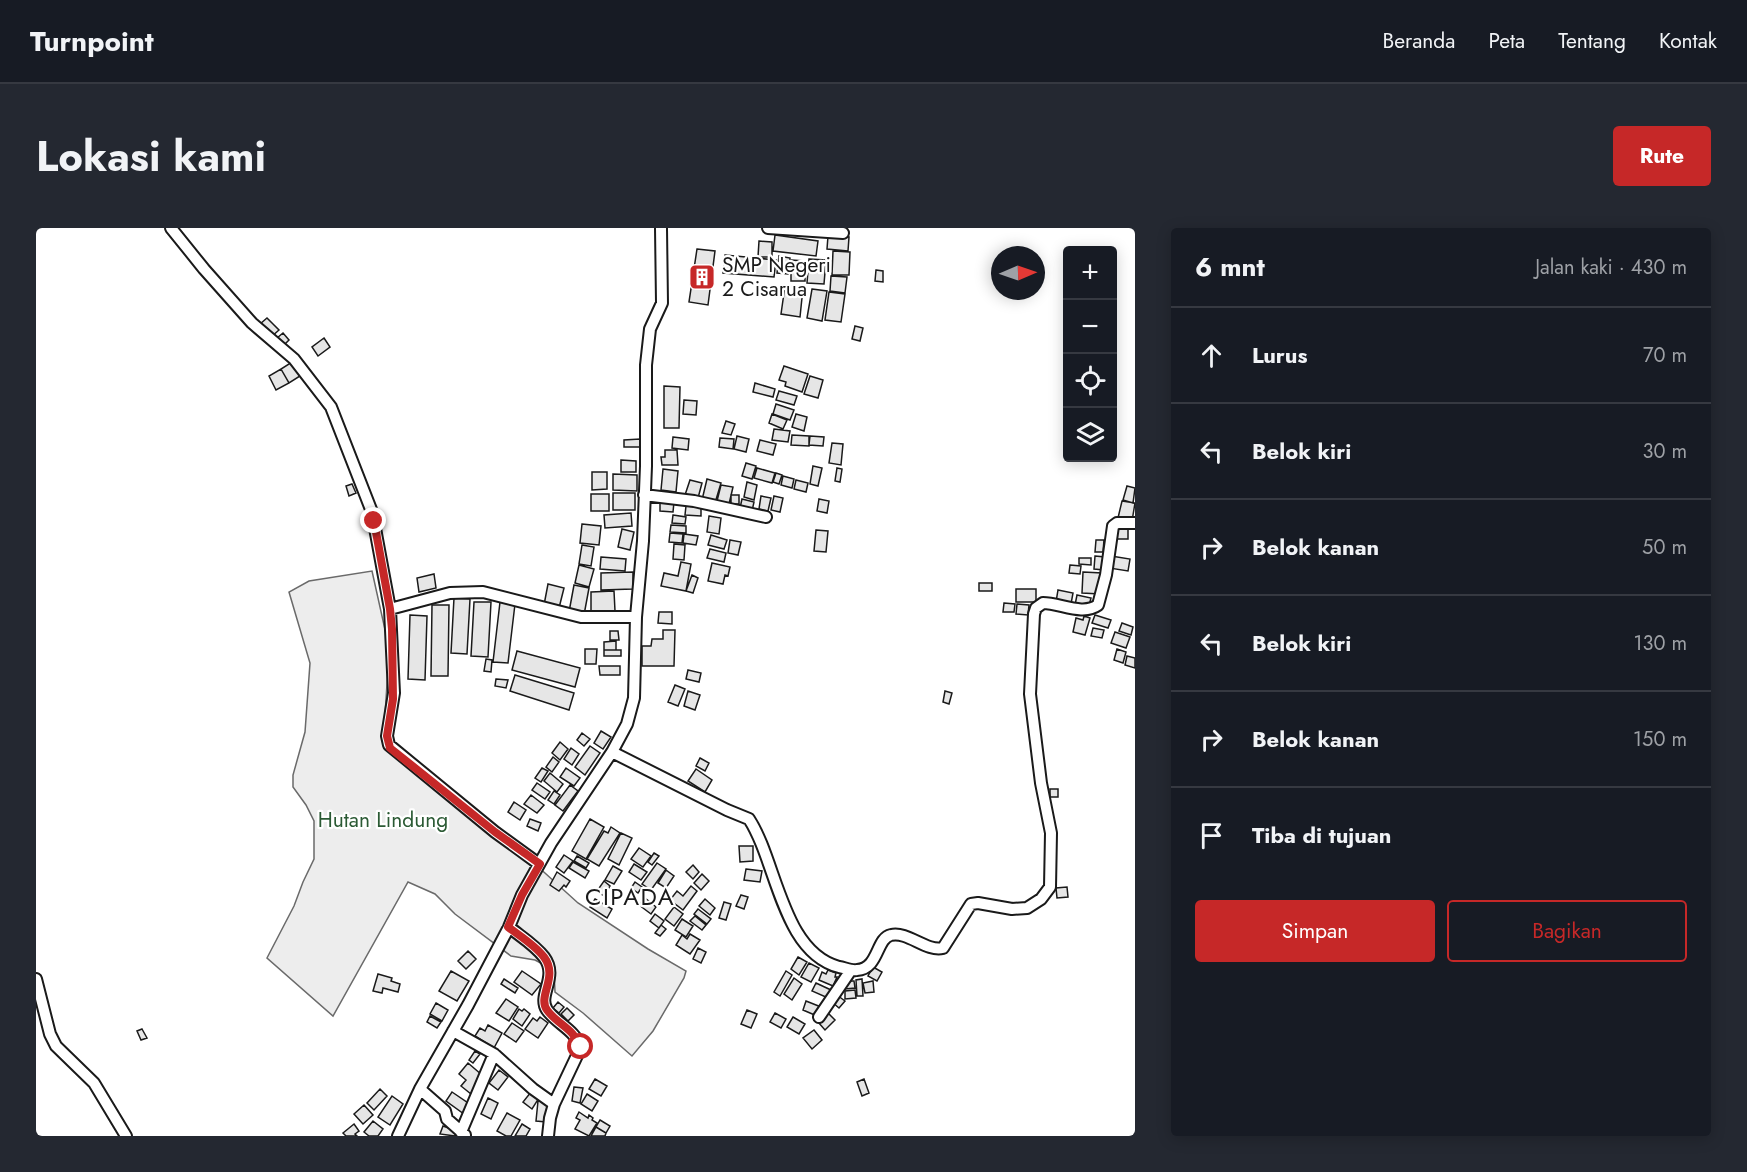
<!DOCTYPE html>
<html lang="id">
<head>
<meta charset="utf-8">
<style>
	body { margin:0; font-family:Jost,sans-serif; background:#242831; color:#f1f3f6 }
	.controls { position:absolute; right:18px; top:18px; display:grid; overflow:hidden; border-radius:6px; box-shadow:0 3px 15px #0003 }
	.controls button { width:54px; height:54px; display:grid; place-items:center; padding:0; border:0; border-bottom:2px solid #363941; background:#171b24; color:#f1f3f6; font:30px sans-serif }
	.compass { position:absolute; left:955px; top:18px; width:54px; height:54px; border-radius:50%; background:#171b24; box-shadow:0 3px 15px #0003; rotate:88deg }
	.stop { position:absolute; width:18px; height:18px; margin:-14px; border:4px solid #c62828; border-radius:50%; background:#fff }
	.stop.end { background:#c62828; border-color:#fff; box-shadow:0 2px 6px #0008 }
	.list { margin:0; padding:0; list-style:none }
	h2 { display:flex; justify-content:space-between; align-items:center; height:78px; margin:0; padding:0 24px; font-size:26px }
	h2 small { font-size:20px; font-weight:400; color:#9ea1a6 }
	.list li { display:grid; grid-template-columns:39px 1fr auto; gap:18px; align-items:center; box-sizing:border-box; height:96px; padding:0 24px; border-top:2px solid #363941 }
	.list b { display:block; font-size:22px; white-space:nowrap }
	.list em { font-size:20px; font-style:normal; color:#9ea1a6 }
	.actions { display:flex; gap:12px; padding:18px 24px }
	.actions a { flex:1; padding:14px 0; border:2px solid #c62828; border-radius:6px; text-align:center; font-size:21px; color:#c62828 }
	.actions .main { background:#c62828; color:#fff }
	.icon { flex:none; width:33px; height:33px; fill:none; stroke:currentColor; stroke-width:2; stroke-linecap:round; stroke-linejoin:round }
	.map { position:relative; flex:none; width:1099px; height:908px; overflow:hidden; border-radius:6px }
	header { display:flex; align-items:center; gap:36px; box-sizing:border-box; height:84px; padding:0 30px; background:#171b24; border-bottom:2px solid #363941 }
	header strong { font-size:28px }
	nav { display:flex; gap:33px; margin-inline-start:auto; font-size:21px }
	.intro { display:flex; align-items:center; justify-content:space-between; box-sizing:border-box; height:144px; padding:0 36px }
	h1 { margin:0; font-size:42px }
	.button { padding:15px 27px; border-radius:6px; background:#c62828; color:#fff; font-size:21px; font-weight:700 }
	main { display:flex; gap:36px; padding:0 36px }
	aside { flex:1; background:#171b24; border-radius:6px; box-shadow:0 3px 15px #0003 }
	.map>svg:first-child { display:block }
</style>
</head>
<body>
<header>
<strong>Turnpoint</strong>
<nav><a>Beranda</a><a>Peta</a><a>Tentang</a><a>Kontak</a></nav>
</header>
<div class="intro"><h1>Lokasi kami</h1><a class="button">Rute</a></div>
<main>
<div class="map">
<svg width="1099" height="908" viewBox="0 0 1099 908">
	<rect width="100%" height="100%" fill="#fff"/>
	<path fill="#ededed" stroke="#6a6a6a" stroke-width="1.5" d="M336,343L350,406L352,440L348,503L363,519L445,587L542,675L612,721L650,743L648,750L617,803L596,828L547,785L519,764L518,742L499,732L475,728L419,686L399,666L372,654L297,788L231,730L258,678L267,654L278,631V593L270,577L257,559V547L269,504L274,435L253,364L273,353Z"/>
	<path fill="#e6e6e6" stroke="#1a1a1a" stroke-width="1.5" d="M739,7L782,13L780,28L737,23Z
		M792,8L813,9L812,23L791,21Z
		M723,13L736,14V29H722Z
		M661,21L679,23L672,77L653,74Z
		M797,23L814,24L813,47H796Z
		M689,27L740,32L738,49L687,45Z
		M743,28L754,30L752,46L741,45Z
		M773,31L790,32L788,56L771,55Z
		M755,32L769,33V53H755Z
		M840,42L847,43V54L839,53Z
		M795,48L811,49L809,65L794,63Z
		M749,58L767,60L764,89L745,86Z
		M776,61L791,63L786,93L771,90Z
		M793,64L809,66L805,94L789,92Z
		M231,90L243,102L235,109L224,96Z
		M819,98L827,100L824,113L816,111Z
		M247,105L253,112L248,117L241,110Z
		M288,110L294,119L282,128L276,119Z
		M256,134L264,148L253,155L245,141Z
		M748,138L772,146L766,164L749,158L750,154L743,152Z
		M245,141L253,155L240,162L233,148Z
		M774,148L787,152L782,170L768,166Z
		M719,155L739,161L737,169L717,164Z
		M628,158L644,159L643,200H628Z
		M743,163L761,168L758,177L740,172Z
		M648,172L661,173L660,187L647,186Z
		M740,176L758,182L754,192L737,186Z
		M736,186L751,192L747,201L733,195Z
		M760,186L771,189L768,203L756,199Z
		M690,193L699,196L695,207L686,205Z
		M738,201L754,203L752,214L736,212Z
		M756,207L773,208V218L755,217Z
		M701,208L713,211L710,224L698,221Z
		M774,208L788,209L787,218L773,217Z
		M637,209L653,211L652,222L636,220Z
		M684,210L698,211L697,221L683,219Z
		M604,211L605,219H588V212Z
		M724,212L740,216L737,227L721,223Z
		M796,215L807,216L805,237L793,235Z
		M629,222H641L642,237H626L625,229H629Z
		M585,232L600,233V244H585Z
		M710,235L720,238L716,251L706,248Z
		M777,238L786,240L782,258L774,256Z
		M721,240L739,245L736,255L718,250Z
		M801,240L806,241L804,254L799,253Z
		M627,241L642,243L640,264L625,262Z
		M556,244H571V261L556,262Z
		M740,245L746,247L743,256L737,254Z
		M577,246L601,247V263L577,262Z
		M747,248L758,251L756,260L745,257Z
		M671,251L685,255L679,275L666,272Z
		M654,252L666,255L662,270L649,267Z
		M760,252L772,255L770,264L758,261Z
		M711,254L721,257L718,272L708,269Z
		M316,256L320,265L313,268L310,258Z
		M685,257L697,259L693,276L681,273Z
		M1091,258L1099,260L1097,275L1087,272Z
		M577,265H599V282H577Z
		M555,266H573V283H555Z
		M695,267H703V276H695Z
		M725,268L735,270L732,283L723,281Z
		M738,268L747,270L744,284L735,282Z
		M706,271L718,274L716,283L704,280Z
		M783,271L793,273L791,285L781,283Z
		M1086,273L1099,275L1096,293L1082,290Z
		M624,274H638L637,284L624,283Z
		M650,278L665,279V288L649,287Z
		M595,285L596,298L569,300L568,287Z
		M637,287L650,289L649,296L636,295Z
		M673,288L685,290L683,306L671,304Z
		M546,296L565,298L563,317L544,315Z
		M635,297L650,298V305L634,304Z
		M1080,297H1092V311H1080Z
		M586,301L598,304L594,322L582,319Z
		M780,302L792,303L790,324L778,323Z
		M634,305L647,306L646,315L633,314Z
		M648,306L662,308L660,317L647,315Z
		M675,307L691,312L688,321L672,317Z
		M694,312L705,314L702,327L692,325Z
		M1060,312H1068L1067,324H1059Z
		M638,316L649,317L648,332L637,331Z
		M546,317L558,319L555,338L543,336Z
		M674,321L690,325L688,334L671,330Z
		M1059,328L1069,329L1068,342L1058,341Z
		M1075,328L1094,331L1092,343L1073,340Z
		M565,329L590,331L589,343L564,341Z
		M1043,330H1055V337L1043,336Z
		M645,334L655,336L650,363L625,358L628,345L642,348Z
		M676,335L694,339L692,348L689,347L687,356L672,353Z
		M543,337L558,341L553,359L539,355Z
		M1034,337L1045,338L1044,346L1033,345Z
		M597,344V361L565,362V345Z
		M1047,344L1066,345L1064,366L1046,365Z
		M398,346L400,360L383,364L381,350Z
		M656,347L662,350L657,365L650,363Z
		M943,355H956V363H943Z
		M512,356L528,360L523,380L508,377Z
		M538,357L553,360L548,387L533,384Z
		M980,361H1000V374H980Z
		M1022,362L1037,365L1035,376L1020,374Z
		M578,363L579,383H555V364Z
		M1041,367L1055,370L1052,381L1039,377Z
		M418,370L434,371L431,426L415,425Z
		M438,374H455L452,429L435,428Z
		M464,374L479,376L472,435L457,434Z
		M968,375L979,376L978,384H967Z
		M981,376L993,377L992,387L980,386Z
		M396,377H413L412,448H395Z
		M623,384H636V396L622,395Z
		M374,387L391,388L389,452L372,451Z
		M1059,387L1075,392L1072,400L1056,395Z
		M1048,388L1054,390L1049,407L1037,404L1040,390L1047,392Z
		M1086,395L1097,399L1095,407L1083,403Z
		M1057,400L1068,402L1066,410L1055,408Z
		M627,402H639L638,438H606V418H615L616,411H627Z
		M574,403H582L583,412H574Z
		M1079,404L1094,409L1090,420L1075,415Z
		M580,413V422H568V414Z
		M549,421H561L560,436H549Z
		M1081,421L1090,424L1087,435L1078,432Z
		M568,422H585V428H568Z
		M481,423L544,440L539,459L476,442Z
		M1091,428L1099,430V440L1089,437Z
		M450,431L456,432L455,444L448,443Z
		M563,438H584V447H564Z
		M652,442L665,445L663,454L650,451Z
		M479,447L538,465L533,482L474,463Z
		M460,451L472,452L470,460L459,458Z
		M639,457L649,461L642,478L632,474Z
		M652,463L664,467L659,482L648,478Z
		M909,463L916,465L913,476L907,474Z
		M565,503L575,509L567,521L558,515Z
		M546,505L554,511L548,518L541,512Z
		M524,514L532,521L524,532L516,525Z
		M554,518L564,525L549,547L539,539Z
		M535,520L543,526L536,537L528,531Z
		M517,529L523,534L516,544L510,539Z
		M664,530L673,535L669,543L660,538Z
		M506,540L512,543L505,554L499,550Z
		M530,540L544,550L538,558L524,549Z
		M660,541L676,552L669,564L652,553Z
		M514,545L527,556L521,564L508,553Z
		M501,555L514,564L509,571L496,562Z
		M534,557L542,563L527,583L519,577Z
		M1014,561H1022V569H1014Z
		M518,563L524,567L518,576L512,572Z
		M495,567L508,577L501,585L488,576Z
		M478,574L490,582L484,592L472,584Z
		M494,591L505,595L502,603L491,598Z
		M554,591L568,599L550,631L536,623Z
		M575,599L584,605L563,638L551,631L568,603L572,605Z
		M585,605L596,610L583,637L572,631Z
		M703,618H717V633L704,634Z
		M603,620L615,628L607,639L595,631Z
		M618,625L623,628L616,637L612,634Z
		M528,627L537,633L528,645L520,639Z
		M541,628L553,635L550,640L538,633Z
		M537,634L553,643L549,650L533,640Z
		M621,635L630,641L615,662L606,656Z
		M598,636L611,644L605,652L593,644Z
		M657,637L663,644L657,651L650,644Z
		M577,638L586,643L578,656L569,652Z
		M710,641L726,643L724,654L708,652Z
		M630,642L638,648L630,660L622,655Z
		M521,644L534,653L530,659L528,657L523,663L514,657Z
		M666,646L673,653L665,662L658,655Z
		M568,653L574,658L568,668L561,663Z
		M599,654L606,659L602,665L595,660Z
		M655,658L661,663L647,682L634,672L641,663L647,668Z
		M1031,659L1032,669L1021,670L1020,660Z
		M705,667L712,669L708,681L700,678Z
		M609,670L620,679L615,686L603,677Z
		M559,671L576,681L571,690L554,679Z
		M669,671L679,680L674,687L663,678Z
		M688,674L695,676L690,692L683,690Z
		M638,679L647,686L638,698L629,691Z
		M662,681L675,691L671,696L658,686Z
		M619,686L628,693L623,700L614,693Z
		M659,688L670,697L666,702L654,693Z
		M646,691L657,698L650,709L639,702Z
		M625,697L630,701L624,708L619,705Z
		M654,706L664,712L654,726L640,717L646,707L651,711Z
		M662,720L670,724L665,735L657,731Z
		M432,723L440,731L430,741L422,733Z
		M762,729L771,734L763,747L755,741Z
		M773,735L783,740L775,754L765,749Z
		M837,739L846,744L841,753L832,748Z
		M792,742L800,745L799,749H801L797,758L783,752L786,744L790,746Z
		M415,743L433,753L421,773L403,763Z
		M486,743L505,756L496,767L478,754Z
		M750,743L756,747L744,768L738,764Z
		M342,746L356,750L355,753L364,756L362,764L347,760L346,765L337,763Z
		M758,750L766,756L756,772L748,766Z
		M468,751L482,760L479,765L465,756Z
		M826,751L827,768H821L820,752Z
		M808,753H818L819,760L809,761Z
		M837,753L838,764L829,765L827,755Z
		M780,755L795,762L792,770L776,763Z
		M819,762L820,770L809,771V763Z
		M801,767L809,773L803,780L796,774Z
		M470,771L482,779L473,793L460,785Z
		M770,773L785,779L781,788L767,782Z
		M522,774L528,779L523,785L517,780Z
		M400,775L412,782L406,793L394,786Z
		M531,780L538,787L532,793L525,786Z
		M483,781L486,783L488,781L494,786L486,798L477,791Z
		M711,782L721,786L715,800L705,796Z
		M791,784L799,792L789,802L782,794Z
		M739,785L750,791L745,800L734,794Z
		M394,788L405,794L401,800L391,794Z
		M504,789L512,795L502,810L489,801L497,790L501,793Z
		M757,789L769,796L763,806L751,799Z
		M476,795L488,803L480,814L468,806Z
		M452,797L466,805L458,820L439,808L444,800L449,803Z
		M106,801L111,810L105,812L101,803Z
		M778,802L786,812L776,821L767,810Z
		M439,823L444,826L437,835L433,832Z
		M432,835L446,847L444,856L435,866L425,858L430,852L423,846Z
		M463,842L472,849L462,862L453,855Z
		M559,851L571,858L565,868L553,861Z
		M828,851L833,865L826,868L821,854Z
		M538,859L547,860L544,875L536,873Z
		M344,861L351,868L338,882L331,875Z
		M416,864L435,877L428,886L410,873Z
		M495,864L503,870L496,881L487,874Z
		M551,866L562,873L556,883L545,876Z
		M356,868L367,876L354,897L342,889Z
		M452,870L462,875L455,891L445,886Z
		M502,873L512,874L510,894L500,893Z
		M328,877L337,887L327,896L318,886Z
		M543,884L552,890L553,887L557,890L556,892L561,895L553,908L539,901L544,892L540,890Z
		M471,885L484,892L475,908H470L461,903Z
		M564,892L574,898L570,905L560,899Z
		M337,893L347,901L342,908H333L328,904Z
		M318,896L323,903L319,906L321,908H310L307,905Z
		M486,896L494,901L490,908H479Z
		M407,898L421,903L419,908L404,906Z
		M560,899L570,905L569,908H555Z"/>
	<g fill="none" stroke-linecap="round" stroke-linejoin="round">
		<defs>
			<path id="minor" d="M135,0L168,41L216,95L258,131L295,179L336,284L354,381L358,465L351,508L353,517L459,604L503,636
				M732,0L807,5
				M608,267L658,273L730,289
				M354,381L414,365L447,364L545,389H600
				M576,524L691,582L713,591C741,634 746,724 803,739C809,740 816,743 821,742C843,741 840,710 855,707C872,703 890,724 907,720L935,676L942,675L976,681L991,680L1005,671L1014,659L1015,605L1005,555L994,466L998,386L1000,380L1007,375C1024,375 1047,388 1062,377L1070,347L1077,298L1081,295H1099
				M473,699C484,708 499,717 508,729C523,749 501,767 511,782C521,796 538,801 545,819L518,876L514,890L512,908
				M0,751L14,806L20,818L58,855L90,908
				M783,789L815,742
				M417,803L458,826L497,861L518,876
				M384,861L409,883L411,891L429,907
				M425,904L458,826
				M362,908L384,861L432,777L473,699L486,667L515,615L576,524L591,496L598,470L600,389L607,313L610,238V137L614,101L626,75L625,0"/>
		</defs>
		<use href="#minor" stroke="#1a1a1a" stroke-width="14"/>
		<use href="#minor" stroke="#fff" stroke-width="10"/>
	</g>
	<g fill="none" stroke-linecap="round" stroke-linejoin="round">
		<path stroke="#c62828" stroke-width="8" d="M338,293L354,381L356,401L357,471L351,508L354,520L459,604L504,636L486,667L472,699C484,708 499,717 508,729C523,749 501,768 511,782C521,796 538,801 545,819"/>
	</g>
	<defs>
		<symbol id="building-square" viewBox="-11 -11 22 22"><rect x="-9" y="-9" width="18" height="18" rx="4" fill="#c62828" stroke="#fff"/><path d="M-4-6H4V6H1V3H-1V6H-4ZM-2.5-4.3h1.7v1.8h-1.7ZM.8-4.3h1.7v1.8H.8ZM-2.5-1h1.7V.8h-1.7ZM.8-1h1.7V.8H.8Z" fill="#fff"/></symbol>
	</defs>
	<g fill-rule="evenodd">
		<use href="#building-square" x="651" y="34" width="30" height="30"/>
	</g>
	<g text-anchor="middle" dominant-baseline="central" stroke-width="4.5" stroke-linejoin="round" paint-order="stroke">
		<g font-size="21" fill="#1a1a1a" stroke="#fff" text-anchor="start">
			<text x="686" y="37">SMP Negeri<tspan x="686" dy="24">2 Cisarua</tspan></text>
		</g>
		<g font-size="21" fill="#2b5a34" stroke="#fff">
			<text x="347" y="592">Hutan Lindung</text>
		</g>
		<g font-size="24" letter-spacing="1.5" fill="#1a1a1a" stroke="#fff">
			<text x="594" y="668">CIPADA</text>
		</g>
	</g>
</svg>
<div class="controls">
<button>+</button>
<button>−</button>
<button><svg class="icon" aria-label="locate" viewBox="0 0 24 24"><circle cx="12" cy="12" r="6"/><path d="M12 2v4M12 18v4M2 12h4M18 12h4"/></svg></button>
<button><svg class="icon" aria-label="layers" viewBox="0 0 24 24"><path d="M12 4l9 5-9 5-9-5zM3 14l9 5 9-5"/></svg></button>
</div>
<svg class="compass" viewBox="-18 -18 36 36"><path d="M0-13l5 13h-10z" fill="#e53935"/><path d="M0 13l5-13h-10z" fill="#9ea1a6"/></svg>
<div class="stop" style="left:545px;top:819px"></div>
<div class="stop end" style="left:338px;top:293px"></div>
</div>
<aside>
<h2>6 mnt<small>Jalan kaki · 430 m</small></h2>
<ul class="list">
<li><svg class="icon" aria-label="ahead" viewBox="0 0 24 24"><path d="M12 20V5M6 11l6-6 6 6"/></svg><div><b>Lurus</b></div><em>70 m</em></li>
<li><svg class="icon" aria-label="left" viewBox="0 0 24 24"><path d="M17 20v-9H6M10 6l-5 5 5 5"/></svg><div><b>Belok kiri</b></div><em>30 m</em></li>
<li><svg class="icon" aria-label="right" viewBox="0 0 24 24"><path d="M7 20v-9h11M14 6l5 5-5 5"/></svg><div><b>Belok kanan</b></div><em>50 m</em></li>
<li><svg class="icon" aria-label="left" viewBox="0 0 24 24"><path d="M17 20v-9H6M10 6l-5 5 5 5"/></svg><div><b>Belok kiri</b></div><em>130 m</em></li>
<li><svg class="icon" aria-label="right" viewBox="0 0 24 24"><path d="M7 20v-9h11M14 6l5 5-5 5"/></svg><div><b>Belok kanan</b></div><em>150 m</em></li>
<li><svg class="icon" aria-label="arrive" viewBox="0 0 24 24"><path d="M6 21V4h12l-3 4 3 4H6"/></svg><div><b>Tiba di tujuan</b></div></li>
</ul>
<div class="actions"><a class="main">Simpan</a><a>Bagikan</a></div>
</aside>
</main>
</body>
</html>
